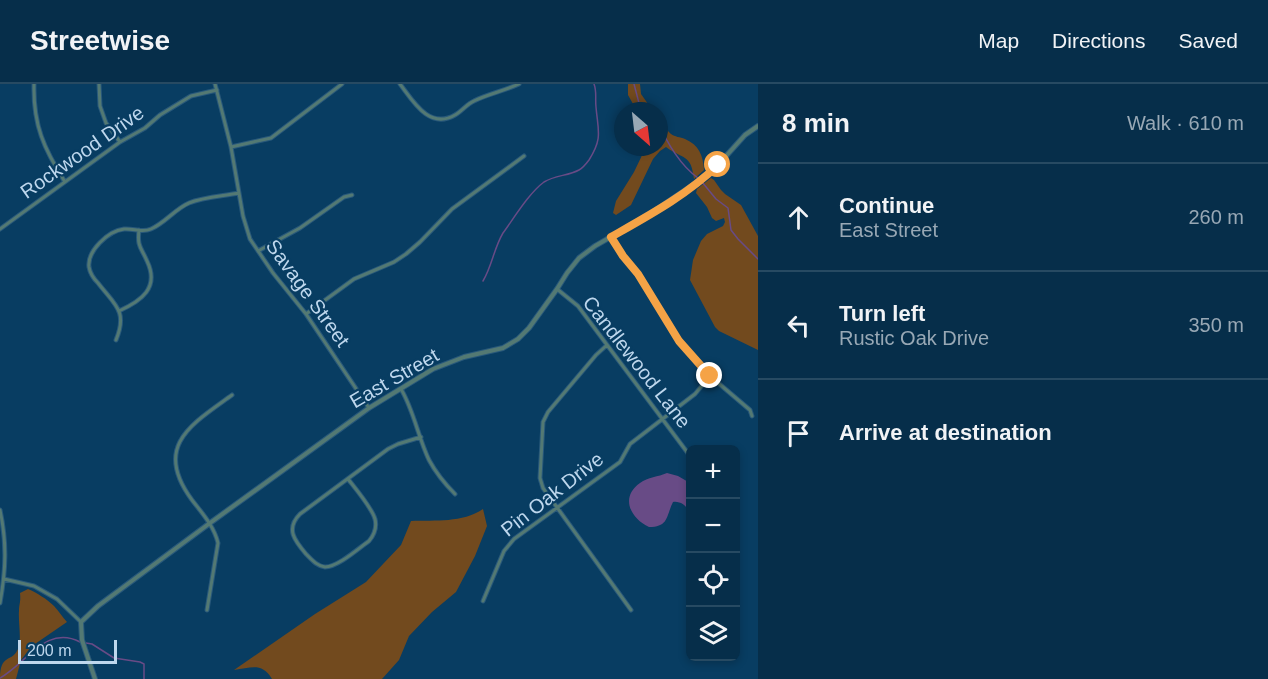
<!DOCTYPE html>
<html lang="en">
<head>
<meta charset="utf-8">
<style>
	body { margin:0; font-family:Helvetica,sans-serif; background:#143a54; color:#f1f3f6 }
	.controls { position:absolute; right:18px; bottom:18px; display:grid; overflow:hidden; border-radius:9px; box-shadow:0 3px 9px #0003 }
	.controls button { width:54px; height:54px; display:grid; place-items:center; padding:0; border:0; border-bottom:2px solid #274a62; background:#062e4a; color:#f1f3f6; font:30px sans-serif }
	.compass { position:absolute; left:614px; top:18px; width:54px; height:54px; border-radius:50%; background:#062e4a; box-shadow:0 3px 9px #0003; rotate:152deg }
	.scale { position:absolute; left:18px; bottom:15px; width:99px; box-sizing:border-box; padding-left:6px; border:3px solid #bed7ed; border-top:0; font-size:16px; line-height:21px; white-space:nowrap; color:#bed7ed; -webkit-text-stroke:4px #083d62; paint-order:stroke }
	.stop { position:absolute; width:18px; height:18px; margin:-14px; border:4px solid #f5a346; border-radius:50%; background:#fff }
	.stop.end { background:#f5a346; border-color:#fff; box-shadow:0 2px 6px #0008 }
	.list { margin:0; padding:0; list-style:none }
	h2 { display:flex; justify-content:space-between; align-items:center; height:78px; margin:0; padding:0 24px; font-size:26px }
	h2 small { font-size:20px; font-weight:400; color:#98a8b5 }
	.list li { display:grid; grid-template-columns:39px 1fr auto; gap:18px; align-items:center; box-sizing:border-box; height:108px; padding:0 24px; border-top:2px solid #274a62 }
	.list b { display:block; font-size:22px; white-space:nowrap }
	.list p { margin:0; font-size:20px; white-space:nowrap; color:#98a8b5 }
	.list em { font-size:20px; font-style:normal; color:#98a8b5 }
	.icon { flex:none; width:33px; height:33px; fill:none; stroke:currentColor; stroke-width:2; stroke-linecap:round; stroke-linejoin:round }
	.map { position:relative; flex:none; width:758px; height:595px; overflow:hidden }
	header { display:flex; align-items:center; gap:36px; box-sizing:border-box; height:84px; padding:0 30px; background:#062e4a; border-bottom:2px solid #274a62 }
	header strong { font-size:28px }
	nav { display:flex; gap:33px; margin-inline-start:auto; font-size:21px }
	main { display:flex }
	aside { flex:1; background:#062e4a }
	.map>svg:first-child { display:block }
</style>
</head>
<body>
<header>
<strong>Streetwise</strong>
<nav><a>Map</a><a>Directions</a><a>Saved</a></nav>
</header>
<main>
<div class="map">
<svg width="758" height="595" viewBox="0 0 758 595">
	<rect width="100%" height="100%" fill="#083d62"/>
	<path fill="#724a1e" d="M628,0H640L641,10L653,27H637L628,11Z
		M659,34C663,39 666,46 671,50C675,53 680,53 685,55C699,61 703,71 704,86L694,95C691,69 683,76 666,63L660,67L653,75L631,121L616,131L613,129L616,117L634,88L646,63H659Z
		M711,94L714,96L721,106L725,110L741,121L758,152V266L719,247L715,243L690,196L693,176L701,157L707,150L723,142L725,138L724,134L716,137L712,134L707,123L696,109L697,105Z
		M483,425L487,442L475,472L456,508L432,528L409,552L399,576L382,595H272C262,578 251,584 234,586L315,530L366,498L401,461L411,437C436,436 462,439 483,425Z
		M28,505C37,509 47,515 54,522C59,527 62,533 67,538L32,562L21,576L16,595H0C0,569 12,579 18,565C22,557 18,536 19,527C19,520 21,518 20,509Z"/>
	<path fill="#684b86" d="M667,389L678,392L690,399V428C686,422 681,417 673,418C666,432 669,443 649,443C630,434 620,413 640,399C648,393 658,393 667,389Z"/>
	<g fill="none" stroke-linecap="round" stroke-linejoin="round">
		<path stroke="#684b86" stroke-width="1.5" d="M634,0L639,19L647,27
			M659,40C667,59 681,82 698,94
			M702,98L716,115L728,124L731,146L738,155L758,175
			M483,197C492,182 494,164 503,149C514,134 529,109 544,98C555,91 568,92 579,86C583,84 586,80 589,76C603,54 598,47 596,23C595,14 597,8 594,0
			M86,559L92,560L114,574L140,578L144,580V595
			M0,594C26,580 46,540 80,558"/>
		<defs>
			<path id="minor" d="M34,0C33,41 44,65 65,98
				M99,0L100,22L106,39L120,58
				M215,0L231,63L243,132L250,155L273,189L306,230L369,324
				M400,0C413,17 429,46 455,31C462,27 467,20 474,17C488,10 504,7 519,0
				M231,63L271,54L342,0
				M0,145L120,58L145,44L160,31L191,12L217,6
				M611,153L623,172L638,191L679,257L710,292L750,326L752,332
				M258,167L300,144L344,113L352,111
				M557,205L578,222L690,372
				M119,227C141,217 160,204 147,177C141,163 137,163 139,146
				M306,230L354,195L394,178L406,170L420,158L452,125L524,72
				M116,256C128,227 115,221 98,199C94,195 90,189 89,183C87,167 108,147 124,145C133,144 142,149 151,145C165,139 175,125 189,119C203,113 224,112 239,109
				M607,261L596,271L548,328L543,338L540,394L543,404L631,526
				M401,305C414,327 418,353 429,376C436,389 445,400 455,410
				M348,395C355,404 372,424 375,435C377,443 374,451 369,457C359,464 338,483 325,483C317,482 312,476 306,470C295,457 285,445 300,430L388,365L398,360L421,353
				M0,426C7,459 6,485 0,519
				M4,495L34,502L57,515L81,538
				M483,517L504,467L514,455L620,378L630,360L695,310L710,292
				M207,526L218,459C214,442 202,429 192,416C152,362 192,340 232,311"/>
			<path id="tertiary" d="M95,595L82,556L81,538L98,522L210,439L369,324L433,285L464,273L503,264L518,255L529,244L557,205L567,189L579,174L595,162L647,132L693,101L718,81L745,51L758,42"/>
		</defs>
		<use href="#minor" stroke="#29597b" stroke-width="5"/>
		<use href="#tertiary" stroke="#29597b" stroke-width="6"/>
		<use href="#minor" stroke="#537973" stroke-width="3"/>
		<use href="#tertiary" stroke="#537973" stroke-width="4"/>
	</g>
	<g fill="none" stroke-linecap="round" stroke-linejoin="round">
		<path stroke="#f5a346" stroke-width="8" d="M710,292L679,257L638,190L623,172L611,153C648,132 687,111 718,81"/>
	</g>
	<g text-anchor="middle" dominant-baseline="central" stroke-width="4.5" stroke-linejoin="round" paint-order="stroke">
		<g font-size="20" fill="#bed7ed" stroke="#083d62">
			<text transform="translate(82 68) rotate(-35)">Rockwood Drive</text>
			<text transform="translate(308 209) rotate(54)">Savage Street</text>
			<text transform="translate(637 278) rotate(52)">Candlewood Lane</text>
			<text transform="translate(394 294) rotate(-30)">East Street</text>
			<text transform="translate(552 410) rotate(-38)">Pin Oak Drive</text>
		</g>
	</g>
</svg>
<div class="controls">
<button>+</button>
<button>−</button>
<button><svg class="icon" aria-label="locate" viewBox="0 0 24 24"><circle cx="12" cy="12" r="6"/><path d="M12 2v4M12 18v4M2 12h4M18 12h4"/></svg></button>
<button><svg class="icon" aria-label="layers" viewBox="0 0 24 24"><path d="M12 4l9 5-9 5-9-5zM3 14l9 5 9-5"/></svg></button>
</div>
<svg class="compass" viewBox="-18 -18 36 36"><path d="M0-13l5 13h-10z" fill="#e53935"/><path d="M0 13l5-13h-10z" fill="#98a8b5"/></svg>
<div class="scale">200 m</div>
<div class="stop" style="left:718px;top:81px"></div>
<div class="stop end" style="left:710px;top:292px"></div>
</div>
<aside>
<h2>8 min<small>Walk · 610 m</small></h2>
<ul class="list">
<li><svg class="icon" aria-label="ahead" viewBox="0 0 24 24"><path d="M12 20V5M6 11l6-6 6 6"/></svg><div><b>Continue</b><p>East Street</p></div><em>260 m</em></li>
<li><svg class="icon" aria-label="left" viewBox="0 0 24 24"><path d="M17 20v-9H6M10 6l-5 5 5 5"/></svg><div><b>Turn left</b><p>Rustic Oak Drive</p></div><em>350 m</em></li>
<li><svg class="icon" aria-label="arrive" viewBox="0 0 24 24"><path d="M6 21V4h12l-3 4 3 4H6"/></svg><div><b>Arrive at destination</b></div></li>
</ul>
</aside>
</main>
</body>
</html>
